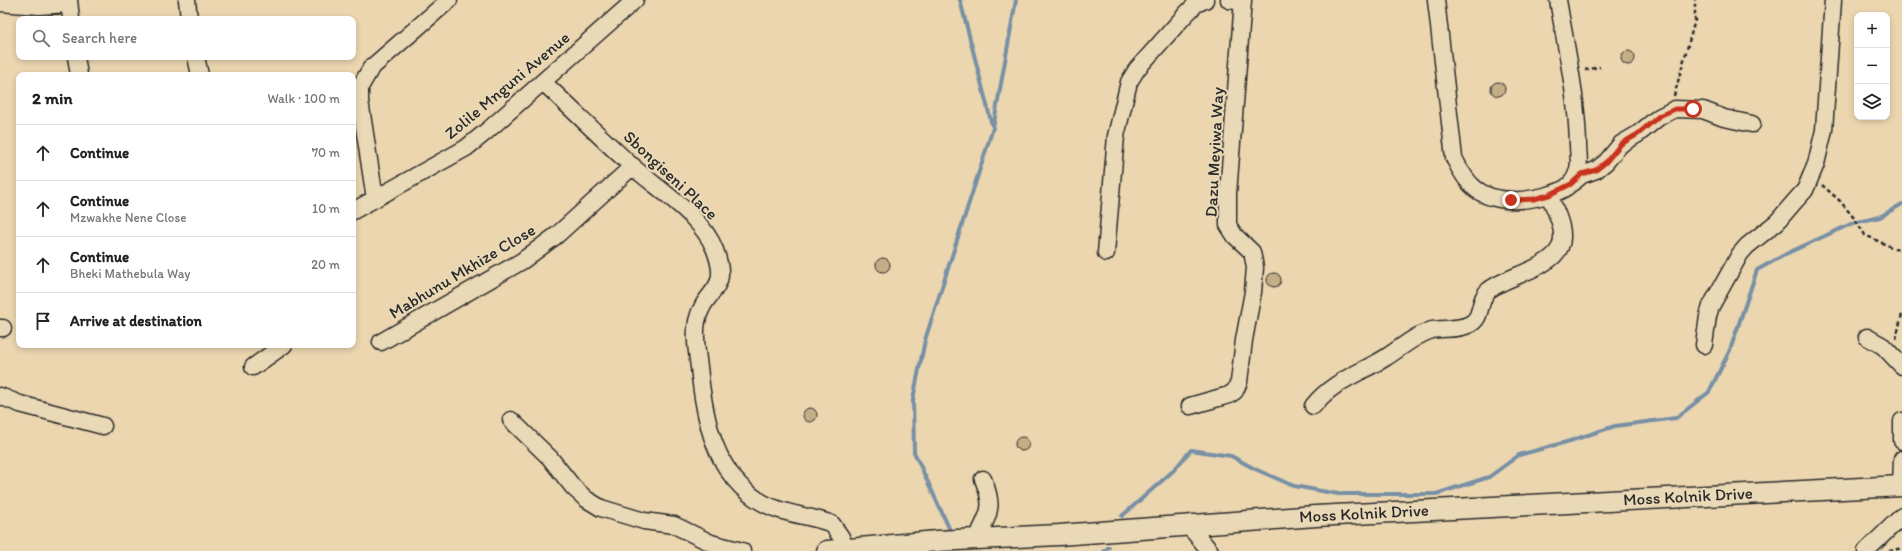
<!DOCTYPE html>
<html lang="en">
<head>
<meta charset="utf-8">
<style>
	body { margin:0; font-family:Itim,sans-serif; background:#f2f2f2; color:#222 }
	.controls { position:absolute; right:12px; top:12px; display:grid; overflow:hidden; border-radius:8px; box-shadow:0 2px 6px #0003 }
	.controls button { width:36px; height:36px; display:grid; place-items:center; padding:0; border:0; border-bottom:1px solid #e0e0e0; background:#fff; color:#222; font:20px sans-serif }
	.stop { position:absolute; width:12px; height:12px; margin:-9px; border:3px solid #c8321e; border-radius:50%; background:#fff }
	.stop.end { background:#c8321e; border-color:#fff; box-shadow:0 1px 4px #0008 }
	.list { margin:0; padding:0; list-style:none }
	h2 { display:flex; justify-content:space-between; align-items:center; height:52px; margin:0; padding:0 16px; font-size:17px }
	h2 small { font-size:13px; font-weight:400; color:#767676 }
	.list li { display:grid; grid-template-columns:26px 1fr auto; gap:12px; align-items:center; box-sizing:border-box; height:56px; padding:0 16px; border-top:1px solid #e0e0e0 }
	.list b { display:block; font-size:15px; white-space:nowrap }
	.list p { margin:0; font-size:13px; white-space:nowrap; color:#767676 }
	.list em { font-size:13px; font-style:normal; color:#767676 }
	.icon { flex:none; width:22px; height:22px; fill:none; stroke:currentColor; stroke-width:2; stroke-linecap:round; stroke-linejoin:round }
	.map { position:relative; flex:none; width:1902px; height:551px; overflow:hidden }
	.search { position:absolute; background:#fff; box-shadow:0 2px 6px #0003; left:16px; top:16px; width:340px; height:44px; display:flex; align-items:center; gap:10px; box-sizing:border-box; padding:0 14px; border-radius:8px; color:#767676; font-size:15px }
	.panel { position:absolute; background:#fff; box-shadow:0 2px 6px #0003; left:16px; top:72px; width:340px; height:276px; border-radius:8px }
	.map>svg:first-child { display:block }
</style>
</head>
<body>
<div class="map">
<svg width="1902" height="551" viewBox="0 0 1902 551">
	<rect width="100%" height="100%" fill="#ebd6af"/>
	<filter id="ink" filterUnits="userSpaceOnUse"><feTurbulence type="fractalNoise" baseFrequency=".025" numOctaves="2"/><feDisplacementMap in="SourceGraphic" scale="8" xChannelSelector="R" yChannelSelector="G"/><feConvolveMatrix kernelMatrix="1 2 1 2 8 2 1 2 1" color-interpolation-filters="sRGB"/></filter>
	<g filter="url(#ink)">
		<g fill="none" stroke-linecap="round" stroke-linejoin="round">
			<path stroke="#7890a5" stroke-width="4" d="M960,0L992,125
				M1122,516L1173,471L1191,450L1231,456L1255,469L1294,486L1338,494H1436L1489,477L1519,455L1570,441L1615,426L1676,418L1709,392L1730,350L1757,270L1790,252L1853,223L1880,217L1902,204
				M949,528L914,452L913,399L925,340L993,128L1016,0
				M1104,551L1109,547"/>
		</g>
		<path fill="#c5ad88" stroke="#2b2b2b" d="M1621 58a7 7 0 1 1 14 0a7 7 0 1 1-14 0Z
			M1491 89a7 7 0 1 1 14 0a7 7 0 1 1-14 0Z
			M876 265a7 7 0 1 1 14 0a7 7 0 1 1-14 0Z
			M1267 280a7 7 0 1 1 14 0a7 7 0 1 1-14 0Z
			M803 415a7 7 0 1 1 14 0a7 7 0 1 1-14 0Z
			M1015 444a7 7 0 1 1 14 0a7 7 0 1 1-14 0Z"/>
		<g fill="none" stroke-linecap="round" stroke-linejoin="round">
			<defs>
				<path id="minor" d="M69,0L71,19
					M187,0L189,19
					M1229,0L1243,2
					M1436,0L1454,158C1467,185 1479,199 1511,200C1525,201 1562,195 1571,183C1574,180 1577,173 1578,169C1580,162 1578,152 1578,145C1577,96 1566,48 1558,0
					M0,3L39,6L69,4
					M76,57L79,75
					M196,57L200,75
					M543,82C573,110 602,139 633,167C660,191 702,216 715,250C731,293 705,287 697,321C694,336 697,352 699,367C704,417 714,476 763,503C785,515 809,515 832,524L841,537L846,551
					M1572,183L1582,175L1596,170L1606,162L1621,144L1638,134L1659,117L1675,109L1703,110L1724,118L1752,124
					M375,199L360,101V87L371,68L449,0
					M353,211L466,148L487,131L635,0
					M1106,253L1116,136L1129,82L1137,69L1187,13L1196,4L1205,0
					M0,328H3
					M1867,337L1883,346L1902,366
					M381,342L522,261L557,235L633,166
					M1704,345L1708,316L1711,306L1740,254L1747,246L1777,222L1795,201L1805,190L1816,164L1824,130L1833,0
					M253,367L284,345
					M0,396L20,404L103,426
					M1190,406L1229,395L1235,391L1239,382L1244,340L1253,292L1255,267L1252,252L1235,236L1228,225V194L1243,0
					M1313,406C1333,381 1360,373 1385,358C1401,348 1415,335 1432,330C1444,328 1457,330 1468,325C1484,319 1477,300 1489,290C1507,276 1551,268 1560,247C1567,231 1555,210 1549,195
					M511,420L550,458L573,487L586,499L601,508L644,521L674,525L711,543L742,551
					M1902,421V441
					M1901,486L1902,459
					M1188,525L1210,551
					M976,540C989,513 995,508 983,479
					M1866,551L1902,516"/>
				<path id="major" d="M827,551L937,541L1059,535L1316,516L1902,486"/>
			</defs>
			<use href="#minor" stroke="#2b2b2b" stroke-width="19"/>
			<use href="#major" stroke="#2b2b2b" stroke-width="23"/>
			<path stroke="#2b2b2b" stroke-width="2.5" stroke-dasharray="4 3" stroke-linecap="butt" d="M1585,70L1600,67
				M1674,96L1695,20V0
				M1822,185L1840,201L1854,218L1865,235L1902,252
				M1896,339L1902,314
				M1889,551L1902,548"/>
			<use href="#minor" stroke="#ead9b6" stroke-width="16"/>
			<use href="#major" stroke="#ead9b6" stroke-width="20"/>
		</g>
	</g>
	<g fill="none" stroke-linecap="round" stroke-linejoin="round" filter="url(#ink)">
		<path stroke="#c8321e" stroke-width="5" d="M1511,200L1534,199L1549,195L1571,184L1582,174L1596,170L1606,162L1621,144L1638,134L1659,116L1675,109H1693"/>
	</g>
	<g text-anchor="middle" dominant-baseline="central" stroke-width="4" stroke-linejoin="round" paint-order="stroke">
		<g font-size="17" fill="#2b2b2b" stroke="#ead9b6">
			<text transform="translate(507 85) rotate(-40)">Zolile Mnguni Avenue</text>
			<text transform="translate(1214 152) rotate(-87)">Dazu Meyiwa Way</text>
			<text transform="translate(671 175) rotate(43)">Sbongiseni Place</text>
			<text transform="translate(462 271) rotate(-31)">Mabhunu Mkhize Close</text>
			<text transform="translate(1688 496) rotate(-3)">Moss Kolnik Drive</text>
			<text transform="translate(1364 513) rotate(-3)">Moss Kolnik Drive</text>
		</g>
	</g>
</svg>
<div class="controls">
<button>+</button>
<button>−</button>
<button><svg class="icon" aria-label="layers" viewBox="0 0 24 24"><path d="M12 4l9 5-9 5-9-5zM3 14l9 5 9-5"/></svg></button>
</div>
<div class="stop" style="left:1693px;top:109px"></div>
<div class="stop end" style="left:1511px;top:200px"></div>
<div class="search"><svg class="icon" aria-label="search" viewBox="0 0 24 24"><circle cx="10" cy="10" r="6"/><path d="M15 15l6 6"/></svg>Search here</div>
<section class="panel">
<h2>2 min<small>Walk · 100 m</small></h2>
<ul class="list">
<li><svg class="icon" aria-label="ahead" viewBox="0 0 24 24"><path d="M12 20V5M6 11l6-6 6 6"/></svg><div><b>Continue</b></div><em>70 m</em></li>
<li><svg class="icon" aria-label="ahead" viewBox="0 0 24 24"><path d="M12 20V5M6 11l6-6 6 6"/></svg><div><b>Continue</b><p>Mzwakhe Nene Close</p></div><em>10 m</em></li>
<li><svg class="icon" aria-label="ahead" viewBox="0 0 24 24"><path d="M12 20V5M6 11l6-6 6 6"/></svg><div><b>Continue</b><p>Bheki Mathebula Way</p></div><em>20 m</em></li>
<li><svg class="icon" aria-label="arrive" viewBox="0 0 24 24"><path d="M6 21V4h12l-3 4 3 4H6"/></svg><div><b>Arrive at destination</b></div></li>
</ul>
</section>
</div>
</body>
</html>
